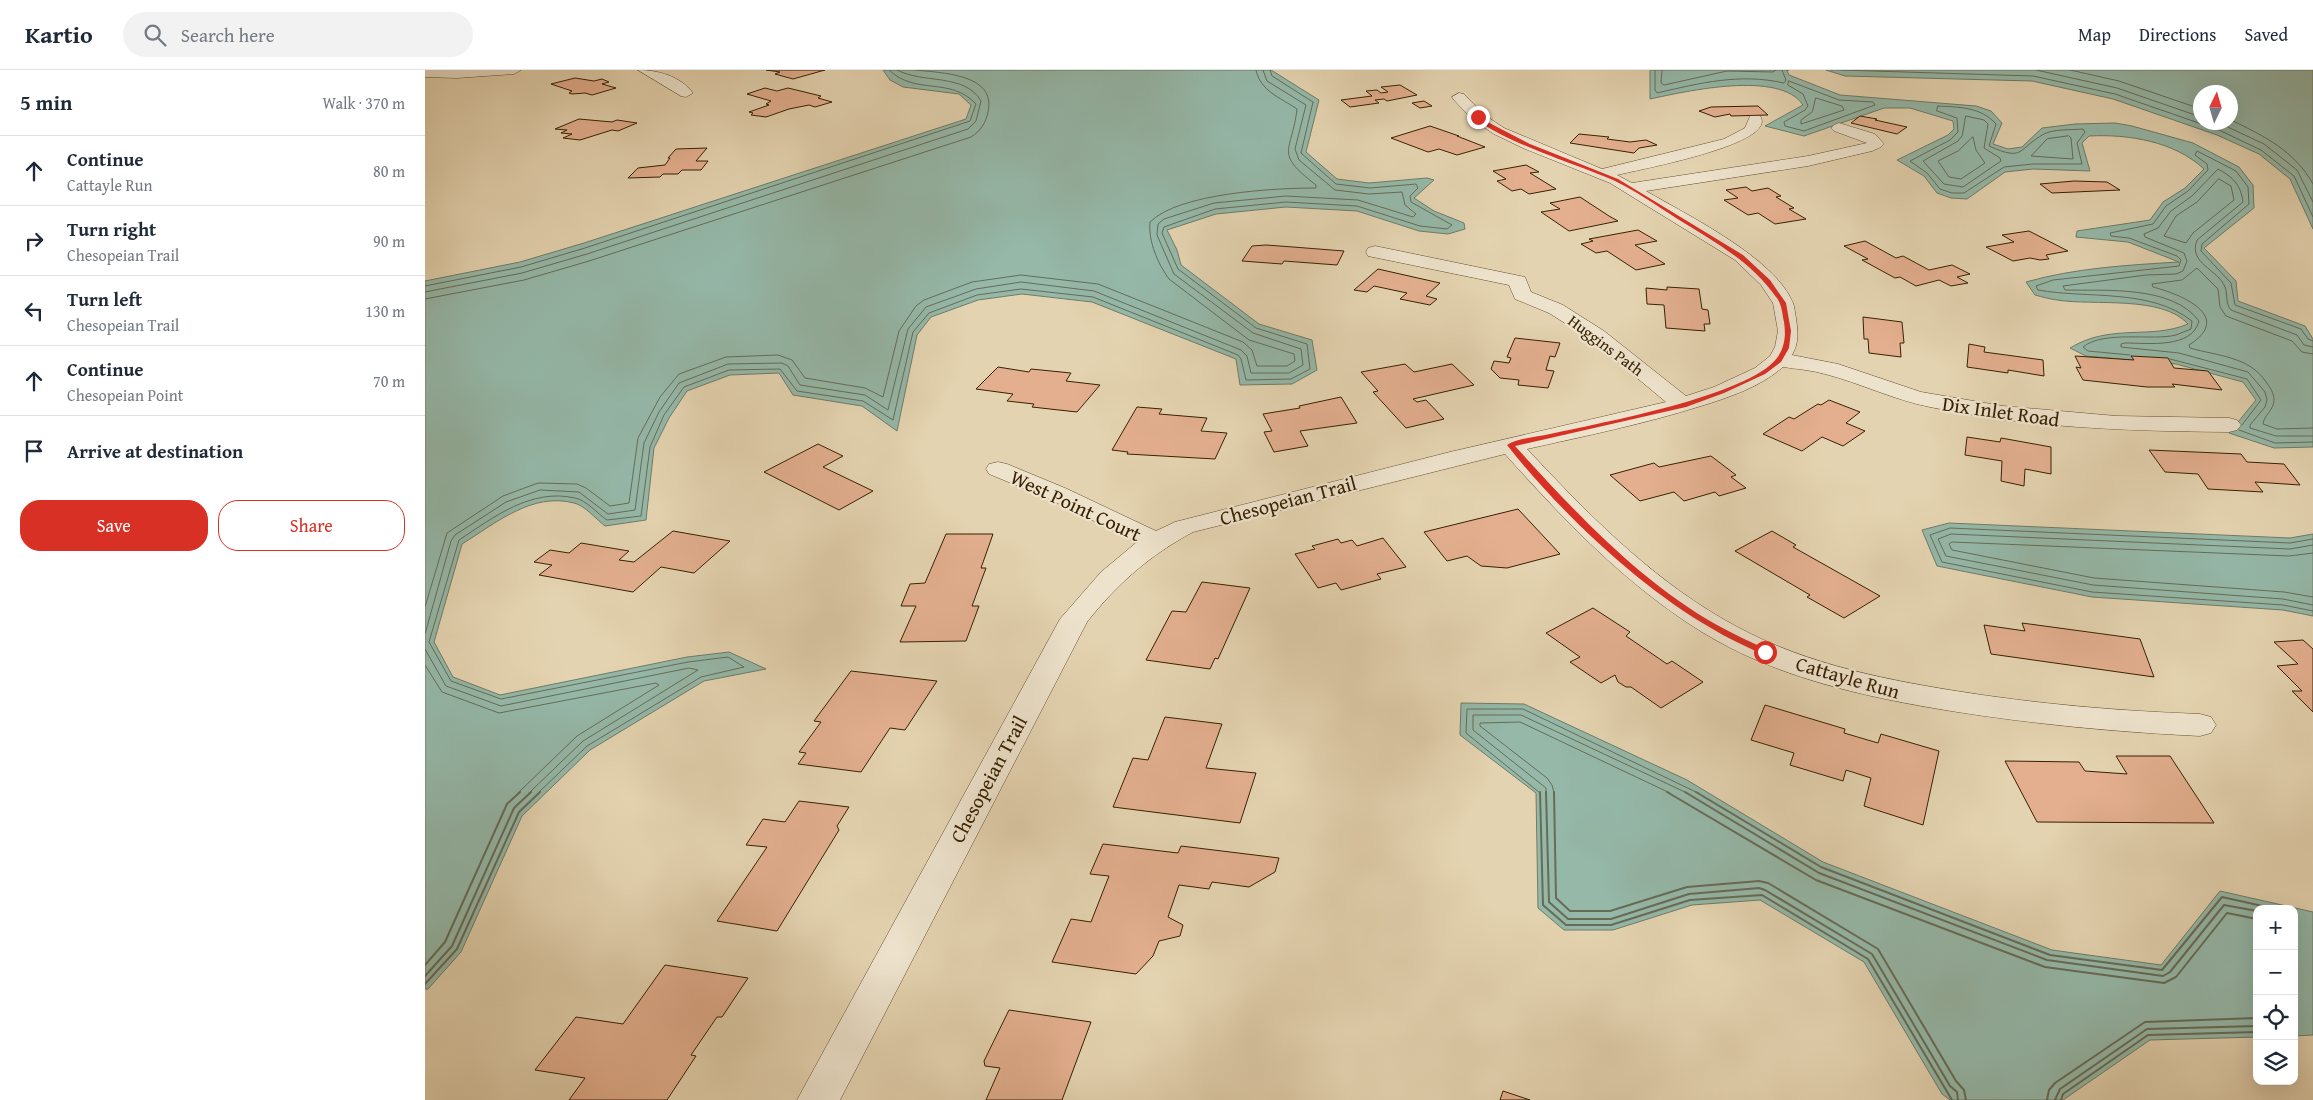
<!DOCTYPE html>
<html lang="en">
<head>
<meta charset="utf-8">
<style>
	body { margin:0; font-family:"Gentium Book Plus",serif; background:#f2f2f3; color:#1f2937 }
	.controls { position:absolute; right:15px; bottom:15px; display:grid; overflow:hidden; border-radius:10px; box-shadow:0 5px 20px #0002 }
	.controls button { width:45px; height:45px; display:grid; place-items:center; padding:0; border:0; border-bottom:1px solid #e0e1e3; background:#fff; color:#1f2937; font:25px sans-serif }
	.compass { position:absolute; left:1768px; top:15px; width:45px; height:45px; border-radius:50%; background:#fff; box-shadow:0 5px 20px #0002; rotate:5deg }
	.stop { position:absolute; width:15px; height:15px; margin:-11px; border:4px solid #d93025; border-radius:50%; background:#fff }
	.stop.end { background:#d93025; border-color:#fff; box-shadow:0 1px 5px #0008 }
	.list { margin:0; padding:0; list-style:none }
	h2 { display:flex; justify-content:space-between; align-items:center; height:65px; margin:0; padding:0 20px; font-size:21px }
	h2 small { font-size:16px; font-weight:400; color:#747a83 }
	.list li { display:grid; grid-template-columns:32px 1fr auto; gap:15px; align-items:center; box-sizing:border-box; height:70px; padding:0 20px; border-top:1px solid #e0e1e3 }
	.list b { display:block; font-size:19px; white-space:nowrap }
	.list p { margin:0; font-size:16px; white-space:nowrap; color:#747a83 }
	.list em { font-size:16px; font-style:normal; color:#747a83 }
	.actions { display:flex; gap:10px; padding:15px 20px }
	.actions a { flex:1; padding:11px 0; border:1px solid #d93025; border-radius:20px; text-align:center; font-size:18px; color:#d93025 }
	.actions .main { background:#d93025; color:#fff }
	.icon { flex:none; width:28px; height:28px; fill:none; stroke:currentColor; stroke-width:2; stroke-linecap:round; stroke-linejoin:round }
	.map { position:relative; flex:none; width:1888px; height:1030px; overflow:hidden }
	header { display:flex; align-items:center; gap:30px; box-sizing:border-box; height:70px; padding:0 25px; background:#fff; border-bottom:1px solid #e0e1e3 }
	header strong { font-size:24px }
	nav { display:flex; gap:28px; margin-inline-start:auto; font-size:18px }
	.search { width:350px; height:45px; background:#f2f2f3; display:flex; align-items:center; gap:12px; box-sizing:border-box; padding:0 18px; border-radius:28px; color:#747a83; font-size:19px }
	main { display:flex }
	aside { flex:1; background:#fff }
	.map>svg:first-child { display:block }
</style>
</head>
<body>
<header>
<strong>Kartio</strong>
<div class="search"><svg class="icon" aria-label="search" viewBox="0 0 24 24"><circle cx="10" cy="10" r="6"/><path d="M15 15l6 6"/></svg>Search here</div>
<nav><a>Map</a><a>Directions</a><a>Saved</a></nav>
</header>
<main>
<aside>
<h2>5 min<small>Walk · 370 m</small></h2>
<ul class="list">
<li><svg class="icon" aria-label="ahead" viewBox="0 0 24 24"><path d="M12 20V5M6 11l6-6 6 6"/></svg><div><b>Continue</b><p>Cattayle Run</p></div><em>80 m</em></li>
<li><svg class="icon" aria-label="right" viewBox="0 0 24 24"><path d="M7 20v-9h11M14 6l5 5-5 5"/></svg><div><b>Turn right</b><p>Chesopeian Trail</p></div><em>90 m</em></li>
<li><svg class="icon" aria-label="left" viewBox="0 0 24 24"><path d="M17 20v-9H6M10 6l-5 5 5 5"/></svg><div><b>Turn left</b><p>Chesopeian Trail</p></div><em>130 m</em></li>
<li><svg class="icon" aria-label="ahead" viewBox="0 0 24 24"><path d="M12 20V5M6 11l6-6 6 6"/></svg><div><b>Continue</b><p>Chesopeian Point</p></div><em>70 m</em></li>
<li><svg class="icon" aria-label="arrive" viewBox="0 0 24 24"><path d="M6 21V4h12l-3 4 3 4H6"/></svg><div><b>Arrive at destination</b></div></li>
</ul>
<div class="actions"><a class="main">Save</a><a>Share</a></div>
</aside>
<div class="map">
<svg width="1888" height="1030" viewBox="0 0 1888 1030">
	<rect width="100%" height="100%" fill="#e4d3b0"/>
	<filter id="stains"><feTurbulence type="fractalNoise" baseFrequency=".004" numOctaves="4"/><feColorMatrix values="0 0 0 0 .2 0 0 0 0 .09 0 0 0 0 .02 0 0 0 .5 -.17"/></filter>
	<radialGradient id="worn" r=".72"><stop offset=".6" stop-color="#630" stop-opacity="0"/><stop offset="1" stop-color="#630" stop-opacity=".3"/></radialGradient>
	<path fill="#95b8a9" stroke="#6f7c66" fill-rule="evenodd" d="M458,0H846L894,30L881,82L912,109L944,113L1002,108L1009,110L989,128L1009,141L1039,153L1040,159L1023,164L994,161L932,141L861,137L791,144L742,160L752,180L756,195L834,254L887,270L892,300L867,314L815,315L811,289L667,232L597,224L553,230L506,247L492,265L472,361L437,336L368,325L354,303L305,305L262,321L244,348L229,378L221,450L180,456C171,449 159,435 149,433C107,422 71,453 37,474L9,572L28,607L75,625L262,587L304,582L341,599L279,611L165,680L97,746L36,882L3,919H0V211L95,192L159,173L541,49L546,35L534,24L478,17L465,10Z
		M1225,0H1364L1362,1L1364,5L1415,25L1551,36L1566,41L1577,53L1568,74L1583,79L1597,77L1617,58L1650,54L1690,53L1707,56L1768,73L1814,97L1828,115L1829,138L1779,178L1811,211L1813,231L1880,256L1888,269V377L1849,378L1804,363L1831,330L1818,312L1751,294L1661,286L1645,278C1686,253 1725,270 1763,254C1737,225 1669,236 1632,230C1625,229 1617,227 1610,225L1601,212C1650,198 1703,195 1754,192L1703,172L1651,167L1652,161L1725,150L1738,132L1760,118L1779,99C1749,71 1703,64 1664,66L1657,73L1665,101L1608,99L1580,102L1542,129L1526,128L1512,123L1499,106L1472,90L1523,65L1529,59L1528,51L1485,38H1459L1379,66L1340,56L1378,35C1355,0 1262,21 1225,29Z
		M1401,0H1888V159L1865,109L1834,84L1792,65L1688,29L1607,11L1420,6ZM1806,22V52H1776V22Z
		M1524,453L1865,468L1888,464V546L1858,540L1667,527L1512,496L1497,460Z
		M1036,633L1099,634L1262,710L1398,792L1627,880L1736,895L1795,821L1888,842V965L1869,966V839H1832V967L1725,970L1638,1030H1525L1517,1024L1439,892L1335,830L1267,835L1188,860H1139L1113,838L1111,723L1035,665Z"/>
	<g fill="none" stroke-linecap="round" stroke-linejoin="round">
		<path stroke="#666c56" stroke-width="1" d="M1230,0V20L1232,23C1275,13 1315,3 1359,13L1361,10L1357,0
			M1237,0L1236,13L1239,15L1302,1L1348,2L1351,0
			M1416,0L1608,6L1690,24L1794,60L1836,80L1869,106L1888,147
			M1611,0L1692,18L1776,47
			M1645,0L1694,11L1776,39
			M1364,11L1414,30L1448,32L1450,35L1379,61L1360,56L1359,52L1380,40L1383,36L1378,24L1363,15Z
			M1391,28L1417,36L1419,40L1376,54V50L1387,42Z
			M1513,36C1534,37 1556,37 1571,54L1564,76C1600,92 1592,79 1619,64C1628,59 1647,60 1658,59L1660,62L1652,73L1657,94H1608L1579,97L1539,123H1527L1515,119L1502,103L1485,91L1525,70L1533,62L1532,48L1512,41Z
			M1541,46L1559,50L1563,54L1559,78L1575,88L1576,91L1538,117L1519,114L1498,91L1533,71L1537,66Z
			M1806,50C1839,66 1870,81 1888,114
			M1792,52L1839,74L1872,100L1888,132
			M1644,66L1646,68L1648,89L1606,86L1622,69Z
			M1548,67L1551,80L1560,93L1536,109L1524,107L1513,91L1533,81Z
			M1794,109L1806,116L1809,130L1768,163L1761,173L1739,166L1751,146L1772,132Z
			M0,216L96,197L160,178L545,51L551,34C525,6 491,26 464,0
			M0,222L97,203L162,184L543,59L551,51L556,31C540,3 498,14 472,0
			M0,229L99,210L164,191L546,67C556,61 561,52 563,42C572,3 514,3 491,0
			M1888,277L1879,275L1872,265L1806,240C1800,233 1803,225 1800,217C1793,199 1763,194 1772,170L1818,132C1816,115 1808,107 1793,99L1767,126L1746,141L1733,158L1719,164L1720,167L1759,183L1762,191L1758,201L1751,204L1721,205L1638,216L1640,220C1681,221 1747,215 1774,251C1767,279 1723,273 1700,273L1696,274V277L1754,283L1823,302L1840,322L1842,330L1840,337L1825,355V358L1851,366H1888
			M1888,284L1877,282L1867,271L1801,246L1795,237L1793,219L1772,198L1757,210L1727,214L1728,217C1755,224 1810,246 1764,275L1765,278C1792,286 1824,286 1841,312C1845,317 1849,323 1849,330C1849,340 1839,345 1838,354L1852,359L1888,358
			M1705,285L1663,281L1658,277C1679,260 1727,271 1751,265C1756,263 1761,261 1766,259L1767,251C1725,218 1663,229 1613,220L1611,216L1628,210L1754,196L1756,190L1752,186L1704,168L1686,166L1685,163L1728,154L1741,136L1763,121L1783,100L1782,94L1770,85L1772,81L1811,101L1823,117L1824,134L1777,174L1776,181L1806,213L1810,235L1876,259L1883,269L1888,271
			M1745,289L1822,309L1836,330L1817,355
			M1814,360L1850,373L1888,372
			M1888,469L1865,473L1525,458L1505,465L1517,492L1667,522L1858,535L1888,541
			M1888,475L1865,479L1526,464L1513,469L1521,486L1668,515L1858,529L1888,535
			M1888,483L1864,486L1527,472L1524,474L1527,480L1669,508L1859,522L1888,527
			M0,537L22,463L78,426L113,413L152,414L161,418L185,436L204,433L213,368L235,327L254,304L301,287L353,285L367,290L380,308L440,318L458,327L474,261L491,236L499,230L547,212L596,205L673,214L818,272L827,280L832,296H862L870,291L869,284L824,270L744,209C733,194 723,171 725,152C754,123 850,118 891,118V115C848,82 867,83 872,39C856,28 835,21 831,0
			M0,564L26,471L30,465L81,432L115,420L154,422L183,444L210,440L219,373L234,342L254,313L303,294L357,293L363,296L375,315L440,325L463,340L483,259L501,237L551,219L596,212L669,221L816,280L822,286L826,303H864L878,295L876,279L828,263L749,204L732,165L733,154L739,149L789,133L861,126L933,130L988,147L991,144L980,135L977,122L944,124L910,120L874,90L870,79L881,35L842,11L838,0
			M0,579L21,616L76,636L264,598L273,600L158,671L104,723
			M0,595L17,622L74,643L231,613L234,615L152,666L93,723
			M113,723L162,676L276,607L319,597L303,587L263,592L76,629L26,611L4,572L34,470C69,447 106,418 150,428C161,430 173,444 182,450L216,446L225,377L239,345L259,317L304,300L355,299L372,321L438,331L468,350L488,262L504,243L552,225L596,219L668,227L813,285L816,289L821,310L866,309L885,299L882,274L831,258L753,199L737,163L739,157L790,139L861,132L932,136L995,156L1022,159L1027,155L986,132L985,126L993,118L991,114L945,118L911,114L876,83L888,32L847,6L845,0
			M1115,723L1041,663L1042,639H1098L1273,723
			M1121,723V718L1048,660V645H1096L1262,723
			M1129,723L1127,715L1122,708L1055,656V653L1095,652L1245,723"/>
		<path stroke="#666c56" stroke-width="2" d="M1115,722L1118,835L1141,855H1186L1265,830L1337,825L1443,889L1527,1030
			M1121,722L1124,832L1143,849H1186L1264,824L1334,818L1340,820L1447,884L1525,1016L1532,1022L1533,1030
			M1129,722L1131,828L1145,841H1185L1262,817L1334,811L1343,813L1453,879L1531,1011L1539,1020L1541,1030
			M1242,722L1391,810L1620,897L1739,913L1751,907L1802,843L1832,849
			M1260,722L1394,803L1622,890L1738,906L1745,902L1799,835L1832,841
			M1271,722L1396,797L1625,885L1737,900L1797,827L1851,839
			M0,895L20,872L82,734L95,722
			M0,906L27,876L89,738L106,722
			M0,914L32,879L94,742L115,722
			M1622,1030L1624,1020L1630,1013L1720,952L1832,948
			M1630,1030L1635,1019L1722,959L1832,956
			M1636,1030L1638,1024L1723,965L1832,962"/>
	</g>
	<path fill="#e3af8f" stroke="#372102" d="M341,0H400L368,9L350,4L355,2Z
		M150,8L169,11L177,9L184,12L177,14L191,18L167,25L160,23L147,24L144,23L147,21L126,14Z
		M975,15L992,25L962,31L959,29L950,30L954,33L925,37L916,30L947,26L941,21L952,20L956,23L963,22L956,17Z
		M340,18L352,21L363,18L396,26L393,28L407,32L390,37L384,35L364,39L341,47L326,45L328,43L324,42L344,35L341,34L346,31L322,24Z
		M999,31L1007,36L995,38L987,33Z
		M1333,36L1343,45L1306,46L1305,44L1290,47L1274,41L1286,37Z
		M1435,46L1452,49L1450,50L1482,57L1472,64L1426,53Z
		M154,49L187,52L192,50L212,53L193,61L187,60L155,70L138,68L147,64L136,63L142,60L130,59Z
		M1005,56L1034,66H1032L1060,77L1032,85L1014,79L1003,82L966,68Z
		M1154,64L1184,67L1182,69L1205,72L1221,70L1232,75L1214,78L1209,83L1145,73Z
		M282,78L271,91H283L276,100H257L253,104H238L235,107L203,108L213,98L240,95L245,88H243L251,79Z
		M1101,95L1114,102L1105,103L1131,119L1104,124L1096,119L1087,121L1072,111L1081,109L1068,101Z
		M1649,111L1682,112L1695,120L1627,123L1615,114Z
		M1321,117L1327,121L1343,118L1356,126L1351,127L1369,138L1364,139L1381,149L1350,154L1333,143L1323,145L1299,130L1313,128L1301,120Z
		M1155,127L1184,146L1193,151L1144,161L1116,142L1135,139L1125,133Z
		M1213,160L1232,171L1210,175L1240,194L1211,200L1182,181L1171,183L1156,174L1168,171L1164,169Z
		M1604,161L1643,181L1621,185L1624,189L1615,190L1605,188L1588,191L1561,177L1589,172L1577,165Z
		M1440,171L1471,188L1478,186L1504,200L1527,195L1545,204L1532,207L1543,213L1526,216L1514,210L1491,216L1475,207L1470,208L1437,190L1443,189L1419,176Z
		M841,175L868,177L919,181L912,195L859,191L857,194L817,191L827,176Z
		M953,199L1015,213L1001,226L1012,229L1005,235L975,229L982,223L949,216L942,222L929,220Z
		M1242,217L1274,219L1277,239L1283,240L1285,254H1279L1280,261L1241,258L1239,235L1222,234L1221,218L1242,220Z
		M1438,247L1477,252L1479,273H1475L1476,287L1444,283L1443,269H1439Z
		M1090,268L1135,273L1130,287L1125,286L1121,300L1129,301L1123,318L1093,315L1094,310L1075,308L1066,299L1069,291L1084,293L1086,288L1082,287Z
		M1544,274L1560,277L1559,282L1618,290L1619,306L1583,300V303L1542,297Z
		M1650,286L1709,290L1706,286L1743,288L1749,298L1783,301L1797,320L1747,314L1750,317H1722L1658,310L1651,297L1656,298Z
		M980,294L989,302L1027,294L1049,315L988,329L992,332L1001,330L1019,349L981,358L948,322L953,321L936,302Z
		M573,297L604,302L606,299L646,303L641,311L675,315L652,342L607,337L609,334L582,331L588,324L551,319Z
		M916,327L932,353L875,361L883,376L849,382L839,362L847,361L838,344L875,338L874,336Z
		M1404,330L1435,342L1421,353L1440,361L1418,376L1397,367L1377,381L1338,364L1364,347L1369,349L1393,334L1396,335Z
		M712,337L737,339L734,344L782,348L776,361L802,363L790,389L702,384L703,382L687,380Z
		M1542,367L1575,372L1576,368L1626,377V404L1600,399L1599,416L1576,411L1577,391L1540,385Z
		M393,374L418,386L398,397L448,421L414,440L339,402Z
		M1724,380L1816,384L1822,392L1859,394L1875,415L1830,412L1838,422L1783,419L1773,404L1740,402Z
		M1286,386L1311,405L1306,407L1321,418L1294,426L1290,422L1259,431L1249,422L1215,431L1185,405L1229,393L1234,397Z
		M1093,439L1135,484L1082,498L1056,496L1042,486L1022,491L999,462Z
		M248,461L305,471L269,503L236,497L208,522L114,505L127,495L109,492L125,480L144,483L156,473L204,481L194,490L209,492Z
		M1347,461L1371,475L1368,477L1455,526L1419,548L1382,527L1385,525L1310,481Z
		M521,464H568L556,498H561L547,536H554L541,571L475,572L491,536H476L485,514L500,513Z
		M958,468L981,497L952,504L956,509L916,520L911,513L893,518L870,484L890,479L887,476L913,469L916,473L927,470L932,476Z
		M777,512L825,518L793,589L790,588L785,599L721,590L747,541L761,542Z
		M1168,538L1205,562L1201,566L1242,594L1247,591L1278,612L1236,638L1206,617H1201L1193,612L1190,605L1176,613L1145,592L1155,587L1121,563Z
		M1597,553L1715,569L1729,607L1566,584L1559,555L1600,561Z
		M1878,570L1888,579V642L1867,621H1877L1852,596L1873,594L1849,572Z
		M426,601L512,611L480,660L465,658L436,702L373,694L381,683L374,682L396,652L389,651Z
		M1340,635L1420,659L1419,663L1453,673L1456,664L1514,681L1498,755L1439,736L1446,708L1421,700L1418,711L1365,695L1369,683L1326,670Z
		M740,647L797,654L781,698L831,703L815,753L688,737L708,688L723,690Z
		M1691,686H1745L1789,753L1612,752L1580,691L1654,692L1660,701L1702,704Z
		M374,731L424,737L412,756L414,760L352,861L292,851L342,777L321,775L338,749L360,752Z
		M678,774L753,783L756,776L854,788L850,802L824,817L787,812L784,819L754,815L743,847L758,855L755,866L734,871L728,886L711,904L627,892L646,849L666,852L684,806L665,804Z
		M240,895L323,908L297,947H292L266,985L271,986L242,1030H144L160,1008L110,1000L151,947L198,954Z
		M584,940L666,952L637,1030H561L575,998L560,996L559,991Z
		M1078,1021L1105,1030H1075Z"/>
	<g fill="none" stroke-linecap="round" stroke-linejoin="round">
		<defs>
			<path id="minor" d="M0,0H96L89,4L32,8L0,7Z
				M213,0C233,0 255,6 268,23L261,27L256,26Z
				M1034,23L1039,24L1058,44L1079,58L1177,99L1299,69L1320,58L1325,46H1335C1355,74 1211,100 1192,105L1207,113L1383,86L1442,73L1409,61L1406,58L1409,55L1414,53L1450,64L1459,74L1456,77L1447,81L1383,96L1221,121C1262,145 1350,188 1368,233C1370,238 1370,244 1371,248C1373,262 1374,273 1367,285L1413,294L1496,322L1578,336L1691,346L1804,348L1812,350L1816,355L1812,360L1804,362C1703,361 1604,358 1505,337C1469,330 1435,313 1400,304C1386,300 1372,299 1358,297C1335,317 1305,327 1276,336C1219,354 1160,366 1102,379C1161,442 1222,505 1298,549C1369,591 1450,608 1531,621C1612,634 1693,641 1775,644L1786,647L1791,655L1786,663L1775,666C1691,662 1608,654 1526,641C1440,627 1352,608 1277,562C1201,515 1139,450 1080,384L768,462C725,485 692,514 662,552L415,1030H372L635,549L676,502L712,472L622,428L564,404L561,399L564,394L573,392L582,394L640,418L731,461L750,452L1025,382L1241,332L1165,269L1124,243L1090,229L1084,215L943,186L941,182L943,178L950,176L1100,207L1106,222L1138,235L1179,261L1261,326L1289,317L1330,298L1345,286L1350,277L1353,261L1348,233L1336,215L1310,190L1185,113L1098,78L1069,64L1048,50L1029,30L1027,27Z"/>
		</defs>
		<use href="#minor" stroke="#624e2e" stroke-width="1"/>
		<use href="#minor" fill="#ede2cc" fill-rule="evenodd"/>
	</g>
	<path fill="#d93025" d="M1051,46L1105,74L1193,109L1318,185L1345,210L1361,233L1366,261L1364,278L1356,292L1340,304L1299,323L1261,337L1090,376C1150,442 1214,511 1292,555C1308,564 1326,572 1343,580V584H1337C1320,576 1302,568 1286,558C1214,517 1133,440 1082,375C1092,368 1112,367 1125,364C1175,353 1323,326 1352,288C1360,277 1361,265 1359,252C1357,243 1357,234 1351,227C1326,191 1288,171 1251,148C1231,135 1211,121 1190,111C1165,99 1060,66 1051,46Z"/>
	<g text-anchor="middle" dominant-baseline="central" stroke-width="4.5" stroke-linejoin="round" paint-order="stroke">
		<g font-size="16" fill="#372102" stroke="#ede2cc">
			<text transform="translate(1181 275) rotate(37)">Huggins Path</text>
		</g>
		<g font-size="20" fill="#372102" stroke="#ede2cc">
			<text transform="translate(1576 341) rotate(8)">Dix Inlet Road</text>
			<text transform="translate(863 430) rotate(-15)">Chesopeian Trail</text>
			<text transform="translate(651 435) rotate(25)">West Point Court</text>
			<text transform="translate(1423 607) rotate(16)">Cattayle Run</text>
			<text transform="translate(563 709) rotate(-62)">Chesopeian Trail</text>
		</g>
	</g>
	<rect width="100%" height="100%" filter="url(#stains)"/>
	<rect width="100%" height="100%" fill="url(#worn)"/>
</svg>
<div class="controls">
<button>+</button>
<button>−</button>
<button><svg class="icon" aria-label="locate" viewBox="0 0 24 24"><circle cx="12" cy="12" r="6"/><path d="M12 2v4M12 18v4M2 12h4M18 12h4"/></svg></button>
<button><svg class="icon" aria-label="layers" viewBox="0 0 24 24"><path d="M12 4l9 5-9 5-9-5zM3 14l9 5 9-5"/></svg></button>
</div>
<svg class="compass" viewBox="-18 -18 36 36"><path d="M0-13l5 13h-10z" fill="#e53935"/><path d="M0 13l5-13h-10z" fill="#747a83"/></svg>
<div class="stop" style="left:1340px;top:582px"></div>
<div class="stop end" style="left:1053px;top:47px"></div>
</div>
</main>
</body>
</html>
